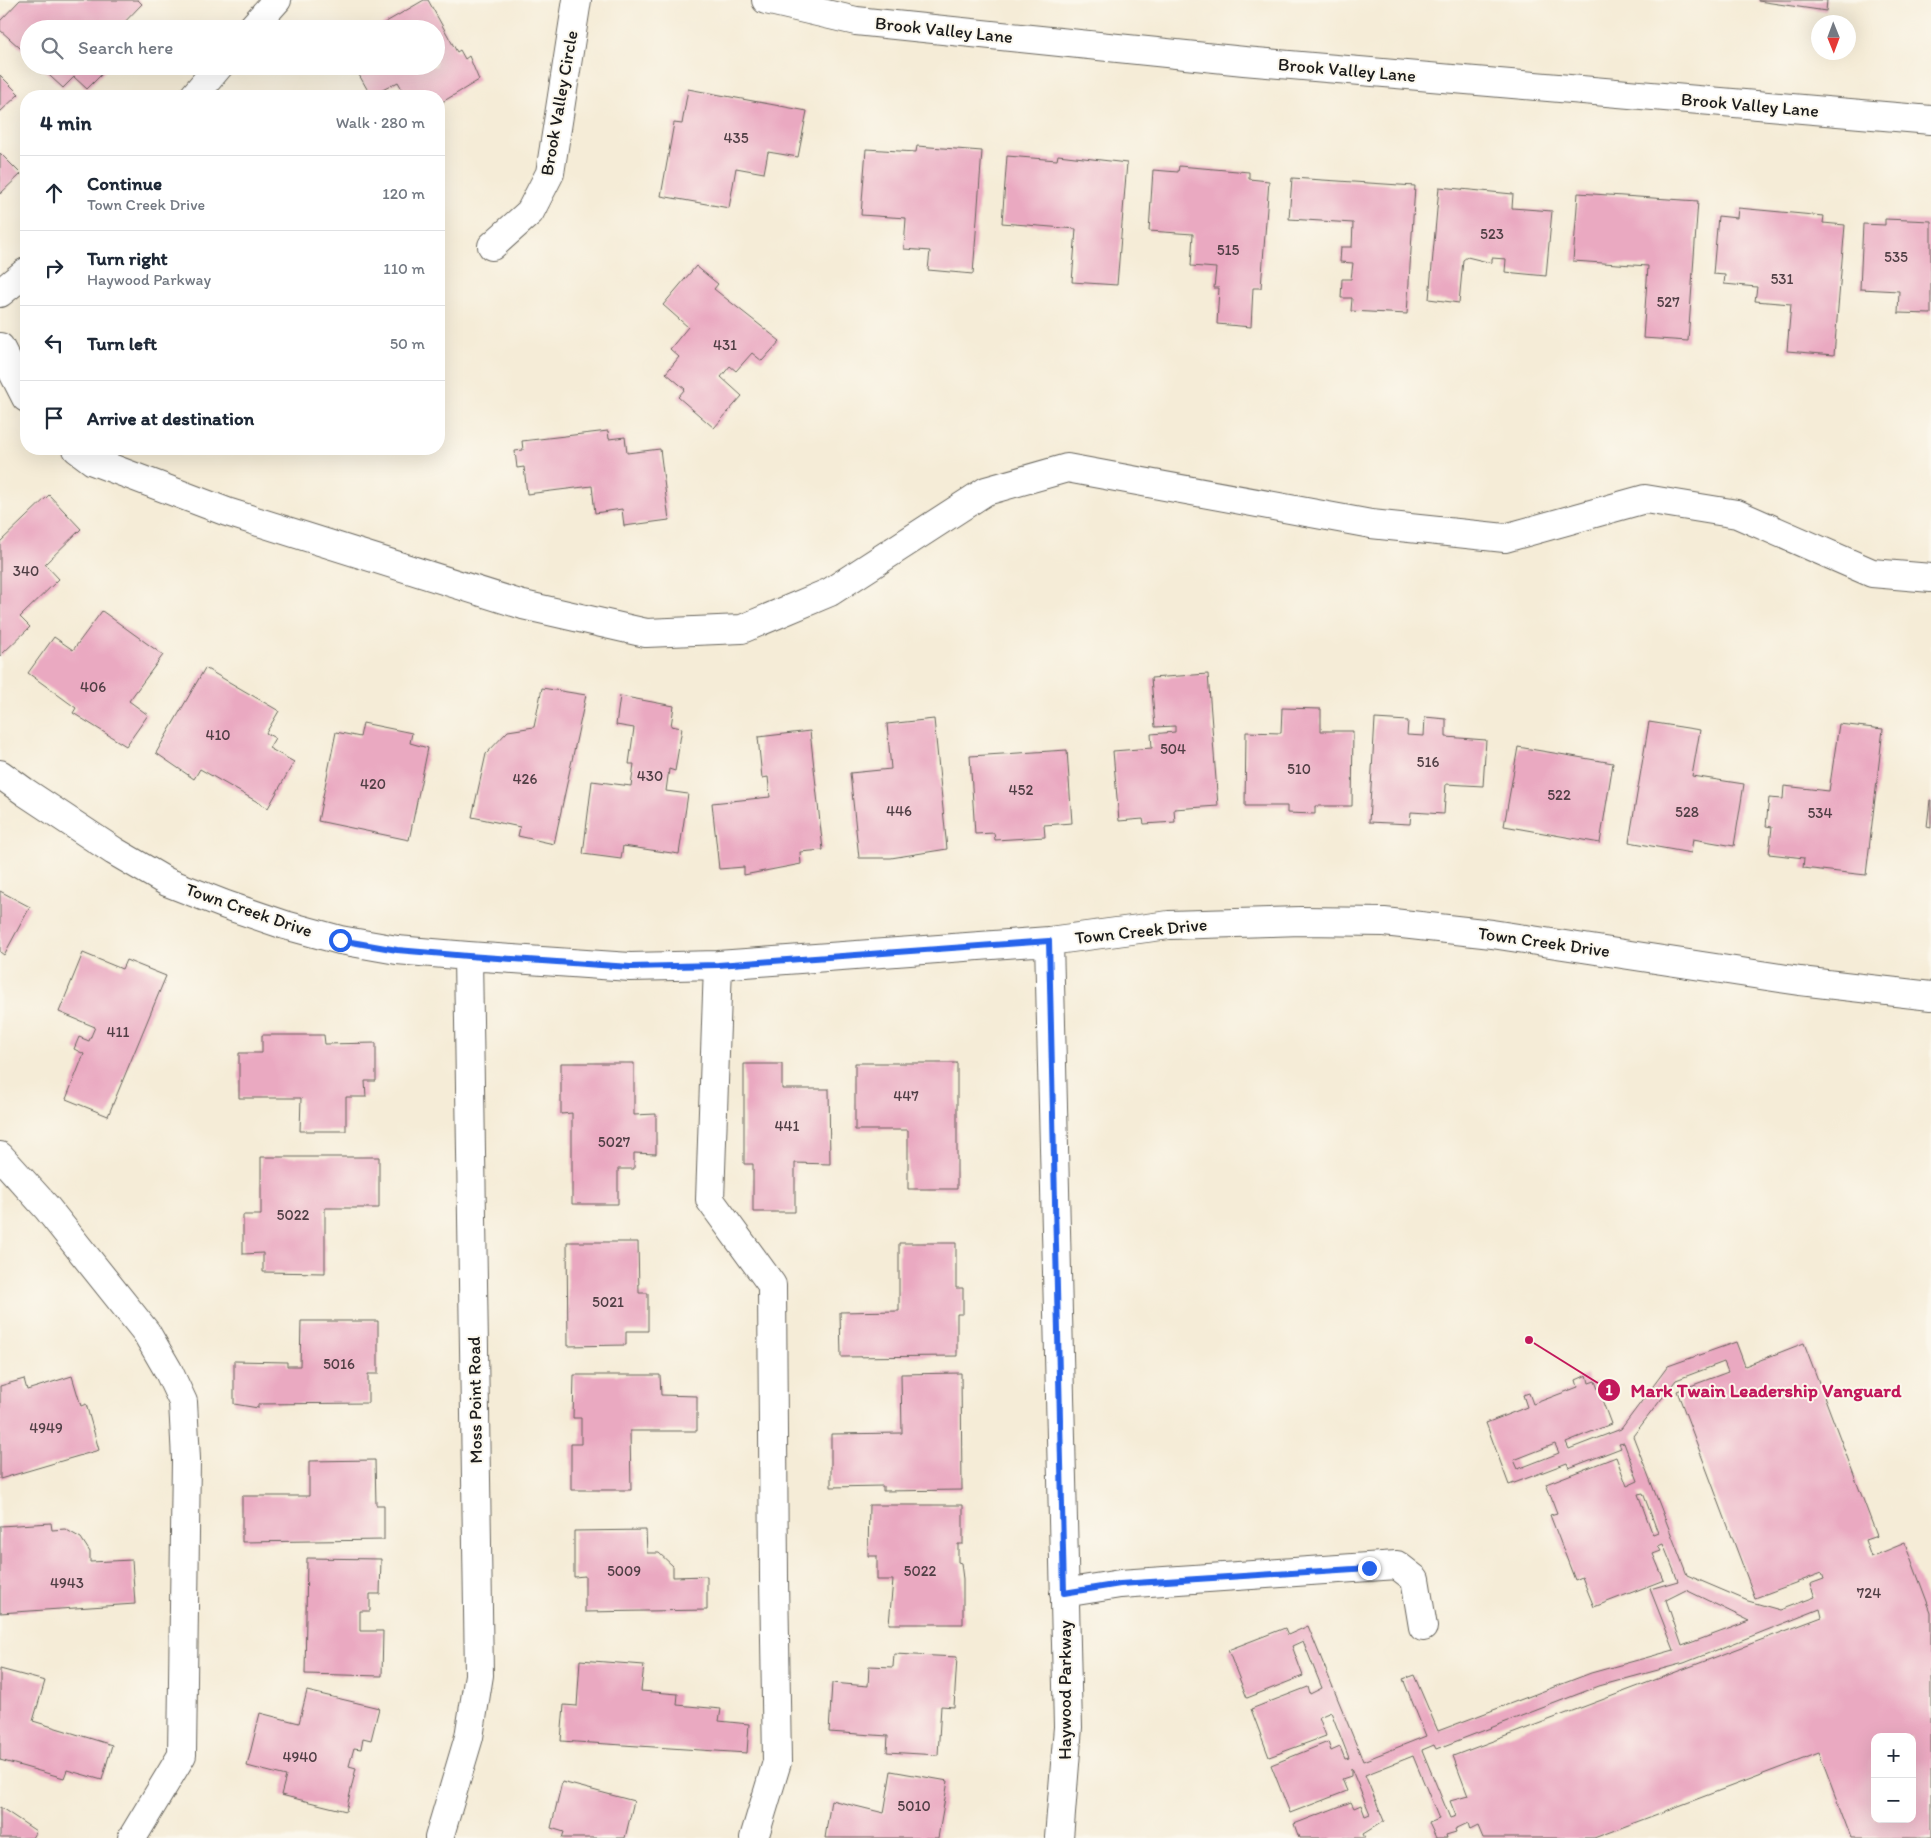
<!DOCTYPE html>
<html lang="en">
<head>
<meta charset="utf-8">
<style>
	body { margin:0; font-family:Itim,sans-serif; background:#f6f6f7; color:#1f2937 }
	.controls { position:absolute; right:15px; bottom:15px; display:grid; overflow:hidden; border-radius:10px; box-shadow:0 5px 20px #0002 }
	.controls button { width:45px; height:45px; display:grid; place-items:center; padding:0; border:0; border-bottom:1px solid #e0e1e3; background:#fff; color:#1f2937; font:25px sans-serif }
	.compass { position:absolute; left:1811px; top:15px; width:45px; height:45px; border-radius:50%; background:#fff; box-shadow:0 5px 20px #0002; rotate:179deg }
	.stop { position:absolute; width:15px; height:15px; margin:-11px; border:4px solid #2563eb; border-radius:50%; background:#fff }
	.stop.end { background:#2563eb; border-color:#fff; box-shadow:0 1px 5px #0008 }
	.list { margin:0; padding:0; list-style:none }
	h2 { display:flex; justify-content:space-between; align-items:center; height:65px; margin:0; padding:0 20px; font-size:21px }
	h2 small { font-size:16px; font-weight:400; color:#747a83 }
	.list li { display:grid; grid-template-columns:32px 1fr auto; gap:15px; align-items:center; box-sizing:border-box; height:75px; padding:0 20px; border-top:1px solid #e0e1e3 }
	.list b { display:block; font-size:19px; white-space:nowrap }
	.list p { margin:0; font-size:16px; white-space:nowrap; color:#747a83 }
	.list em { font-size:16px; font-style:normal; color:#747a83 }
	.icon { flex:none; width:28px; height:28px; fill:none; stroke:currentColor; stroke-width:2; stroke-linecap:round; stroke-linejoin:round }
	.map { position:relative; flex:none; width:1931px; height:1838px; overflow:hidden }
	.search { position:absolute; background:#fff; box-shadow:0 5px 20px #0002; left:20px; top:20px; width:425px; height:55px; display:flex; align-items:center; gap:12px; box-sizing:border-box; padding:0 18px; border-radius:28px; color:#747a83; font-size:19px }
	.panel { position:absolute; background:#fff; box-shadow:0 5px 20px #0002; left:20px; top:90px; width:425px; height:365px; border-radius:20px }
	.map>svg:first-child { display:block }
</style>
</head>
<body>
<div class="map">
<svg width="1931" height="1838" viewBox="0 0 1931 1838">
	<rect width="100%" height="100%" fill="#fbf7ec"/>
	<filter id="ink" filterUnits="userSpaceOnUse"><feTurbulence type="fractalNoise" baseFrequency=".02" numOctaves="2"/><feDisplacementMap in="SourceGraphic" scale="10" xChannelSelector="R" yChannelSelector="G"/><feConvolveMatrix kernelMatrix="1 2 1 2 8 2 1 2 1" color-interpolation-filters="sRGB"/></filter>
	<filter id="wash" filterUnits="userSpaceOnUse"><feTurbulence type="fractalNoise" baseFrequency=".0096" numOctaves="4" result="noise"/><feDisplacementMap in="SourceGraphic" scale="20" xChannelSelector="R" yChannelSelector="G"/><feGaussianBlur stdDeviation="1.12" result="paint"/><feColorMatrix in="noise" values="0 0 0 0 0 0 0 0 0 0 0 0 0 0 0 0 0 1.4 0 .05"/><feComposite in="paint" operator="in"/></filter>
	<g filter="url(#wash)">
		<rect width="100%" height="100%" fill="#f5ecd7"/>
		<g id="blocks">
			<path fill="#eaa9c1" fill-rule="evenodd" d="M20,0H138L142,4L118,29H29V56L0,30V21Z
				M424,0H428L457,52L460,50L465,59L469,56L479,80L439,104V96H406L398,82L371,96L354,66H436V29H374Z
				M1758,0H1827L1826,11L1758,1Z
				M39,66H110L87,89L74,77L63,88Z
				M0,75L19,94L0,112Z
				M688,89L807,111L798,157L768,152L764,173L736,168L729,208L661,196L674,123L682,124Z
				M917,146L982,151L973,274L928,270L930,251L904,249L906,218L861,215L866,149L916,152Z
				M0,153L21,174L0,194Z
				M1058,155L1127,163L1117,285L1072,282L1076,229L1002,223L1007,156L1057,160Z
				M1179,166L1249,172V179L1269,181L1261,288H1253L1251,327L1217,324L1219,288H1214L1216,268L1191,266L1193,234L1149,231L1153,170L1178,172Z
				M1292,178L1415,186L1407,314L1351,311L1352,298H1341L1342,279H1351L1353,263L1340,262L1341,247H1352L1353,223L1289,219Z
				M1439,187L1513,194L1512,208L1552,211L1546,276L1505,272L1506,259L1492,258V263L1467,257L1463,260L1459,303L1429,299Z
				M1578,193L1698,201L1688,341L1643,338L1648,266L1573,261Z
				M1738,208L1824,216L1823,223L1845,225L1834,355L1787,351L1791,304L1755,301L1757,287L1724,284L1725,275L1713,274L1718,216L1737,218Z
				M1885,219L1931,221V314L1898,313L1899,291L1860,289L1863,224L1885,225Z
				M696,266L718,284L714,289L780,341L762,361L752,353L736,371L730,366L721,377L742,396L714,428L678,397L685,389L666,373L679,357L670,349L688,327L663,305Z
				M608,431L609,439L625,437L627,453L660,449L669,520L624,526L622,509L595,513L592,486L527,494L524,467L517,468L515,451L523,450L522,441Z
				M49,495L81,529L45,564L59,579L20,617L30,627L0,656V542Z
				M102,611L163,655L129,701L148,715L126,746L73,713L76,708L28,673L54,637L73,650Z
				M205,668L279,711L266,733L275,738L269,748L294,762L268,808L200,769L194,779L156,753Z
				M1208,674L1218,806L1174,809L1175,822L1144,824L1143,819L1119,821L1113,751L1152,748L1151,734L1175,732V726L1155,727L1151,678Z
				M542,688L586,695L554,844L518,836L520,827L472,817L486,754L508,731L534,727Z
				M620,696L674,706L671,726L682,728L675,771L669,769L666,791L688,794L679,854L623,846L621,859L583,854L592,781L631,786L634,764H629L634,728L616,725Z
				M1282,708L1321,709V731H1353L1352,806H1315V814L1287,813V806H1245L1246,732L1281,733Z
				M1425,717L1446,719V737L1486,740L1483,786L1446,784L1444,814L1411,812L1410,824L1369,822L1375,719L1408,721L1407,735L1424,736Z
				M934,719L947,849L891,858H859L850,773L891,769L887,724Z
				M1649,722L1700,730L1692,776L1744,784L1734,846L1693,839L1691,853L1629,842Z
				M363,723L412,733L410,743L428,748L409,840L318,821L336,732L360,737Z
				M1839,724L1883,729L1866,875L1803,868L1804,858L1769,854L1772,827L1766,826L1769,798L1783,799L1784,786L1829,791Z
				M810,731L823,850L800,852L801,864L744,875V867L719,869L712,803L770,797L768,777L762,778L758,737Z
				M1518,747L1613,763L1600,843L1504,826Z
				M1067,750L1072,823L1044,825L1045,837L995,840L994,833L975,834L970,756Z
				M1930,800H1931V828L1927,827Z
				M0,891L30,907L4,955L0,952Z
				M83,953L122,969L126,960L166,976L108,1116L66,1099L84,1054L74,1049L79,1037L89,1041L95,1027L59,1012Z
				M262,1035H324L325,1044L376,1043V1081H365L366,1097H346V1131H300L301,1098H239V1053H262Z
				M561,1063H634V1115L656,1114V1154L634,1153V1169H618V1204H572V1113L561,1114Z
				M855,1063H957V1189H908V1130H855Z
				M744,1064H782V1089H829L830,1164L795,1163V1212H753V1164H744Z
				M261,1157H379V1208H325V1273L263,1272V1253L243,1254V1215H261Z
				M567,1242H638L639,1293H648V1331H626V1345L568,1346Z
				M899,1243H956V1288H963V1314H957V1356L841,1357L840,1312L899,1311Z
				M301,1321H378V1374H368V1403L258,1404V1408L234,1404V1361L287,1362V1366H300Z
				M1736,1342L1745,1366L1804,1343L1877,1536L1865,1540L1871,1557L1905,1543L1931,1612V1838H1851L1819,1753L1594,1838H1483L1478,1826L1470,1830L1468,1823L1455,1829L1456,1832L1446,1835L1447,1838H1436L1429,1823L1439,1819L1413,1756L1365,1775L1384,1821L1363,1834L1365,1838H1299L1294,1824L1351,1802L1354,1808L1361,1805L1365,1816L1370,1814L1351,1768V1776L1342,1779L1347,1791L1290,1813L1271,1765L1328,1742L1331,1751L1340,1747L1345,1759L1349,1758L1331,1712L1319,1717L1326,1736L1269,1757L1251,1709L1308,1687L1310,1694L1322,1688L1303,1641L1292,1646L1303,1676L1247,1698L1228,1650L1285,1628L1288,1635L1308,1626L1363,1761L1426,1736L1403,1679L1414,1675L1438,1731L1591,1673L1674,1650L1650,1589L1678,1581L1663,1544L1658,1546L1661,1551L1653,1554L1664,1580L1594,1607L1582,1577L1575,1580L1550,1515L1557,1513L1546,1484L1616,1457L1627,1486L1638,1481L1624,1443L1619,1444L1621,1448L1569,1468L1567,1463L1509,1485L1486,1423L1527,1407L1523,1395L1529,1393L1533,1404L1578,1387L1576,1380L1587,1375L1589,1383L1595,1381L1611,1424L1566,1442L1569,1449L1621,1429L1668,1366ZM1724,1362L1728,1372L1677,1391L1755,1598L1822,1573L1824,1579L1810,1584L1815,1597L1780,1610L1748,1601L1687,1575L1633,1436L1676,1380ZM1555,1444L1559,1453L1518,1469L1514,1460ZM1643,1493L1658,1533L1653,1535L1638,1494ZM1686,1590L1750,1621L1682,1646L1666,1600ZM1820,1609L1822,1617L1453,1756L1468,1796L1450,1801L1456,1816L1450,1818L1422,1750L1434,1745L1436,1749L1599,1686L1684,1663ZM1875,1737H1912V1819H1875Z
				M961,1373L962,1490L883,1491V1486L831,1487V1434L902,1433L901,1374Z
				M574,1375H660L661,1395L697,1396V1431H630L631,1490H571V1444H581V1418H573Z
				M72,1376L81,1406L86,1404L99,1450L0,1479V1386L24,1379L27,1390Z
				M375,1460L376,1505H384V1540L242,1542V1496H309V1461Z
				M869,1505H963V1544H958V1562L961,1563L963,1579V1624H889L893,1580H877V1556H868Z
				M51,1523L52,1530L65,1529L81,1538L90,1552V1562L132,1560L135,1604L0,1613V1526Z
				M646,1530L647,1553H659L673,1566V1577L707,1576V1610L585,1612V1576L574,1577V1531Z
				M307,1558L381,1559L380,1594H370V1611H360V1631H383L382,1676L305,1674Z
				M894,1654L957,1657L954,1707L941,1706L938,1755L887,1752L888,1736L829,1732L832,1683L868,1686L869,1666L893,1667Z
				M580,1660L644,1665L641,1691L678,1694L677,1705L721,1709L719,1721L749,1724L747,1753L561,1741L564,1705L577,1706Z
				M0,1669L45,1681L33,1721L112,1745L102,1780L67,1770L64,1778L0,1760Z
				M307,1691L379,1708L371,1740L363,1738L361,1749L354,1748L349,1766L356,1768L346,1811L281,1795L286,1776L247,1766L260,1713L299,1723Z
				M891,1771L948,1781L938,1838H825L831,1800L884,1813Z
				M562,1782L634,1801L625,1838H562L564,1832L551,1828Z
				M0,1807L36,1831L32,1838H0Z"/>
		</g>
	</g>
	<g filter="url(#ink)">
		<use href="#blocks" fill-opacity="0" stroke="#68655d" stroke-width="1"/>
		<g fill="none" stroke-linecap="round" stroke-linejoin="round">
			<defs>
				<path id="minor" d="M766,0L856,21L1244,61L1931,120
					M251,29L277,0
					M194,96L219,66
					M492,246L530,212L550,173L577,0
					M0,293L26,272
					M0,347L26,398
					M77,449L93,461L227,512L523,605L646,633L742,629L830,592L986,491L1067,468L1371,524L1505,538L1645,499L1737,514L1872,573L1931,578
					M0,774L25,792L114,851L167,882L226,905L285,925L340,940L397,950L468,956L630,967L718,965L1049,941L1169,925L1301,921L1384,922L1492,934L1800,981L1931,996
					M1049,941L1068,1727L1059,1838
					M718,965L710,1200L772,1285L774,1578L777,1762L754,1838
					M0,1156L47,1208L146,1332L168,1370L183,1402L186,1459L182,1755L132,1838
					M1064,1593L1120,1584L1397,1565L1415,1579L1423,1627
					M439,1838L469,1737L479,1675L468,956"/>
			</defs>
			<use href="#minor" stroke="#68655d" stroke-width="30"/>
			<use href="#minor" stroke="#fff" stroke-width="28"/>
		</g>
	</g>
	<g fill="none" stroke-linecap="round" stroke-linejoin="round" filter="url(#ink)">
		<path stroke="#2563eb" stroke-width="6" d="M340,940L397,950L468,956L630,967L718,965L1049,941L1064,1593L1120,1584L1369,1568"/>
	</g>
	<g text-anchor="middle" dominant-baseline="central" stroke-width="4" stroke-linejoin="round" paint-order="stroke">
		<g font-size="15" fill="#503f45">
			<text x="736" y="138">435</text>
			<text x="1492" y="234">523</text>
			<text x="1228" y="250">515</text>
			<text x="1896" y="257">535</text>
			<text x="1782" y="279">531</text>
			<text x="1668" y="302">527</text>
			<text x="725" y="345">431</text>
			<text x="26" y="571">340</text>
			<text x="93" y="687">406</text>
			<text x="218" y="735">410</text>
			<text x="1173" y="749">504</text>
			<text x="1428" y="762">516</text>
			<text x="1299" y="769">510</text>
			<text x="650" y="776">430</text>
			<text x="525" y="779">426</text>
			<text x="373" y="784">420</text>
			<text x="1021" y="790">452</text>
			<text x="1559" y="795">522</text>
			<text x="899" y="811">446</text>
			<text x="1687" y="812">528</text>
			<text x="1820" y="813">534</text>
			<text x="118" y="1032">411</text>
			<text x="906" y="1096">447</text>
			<text x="787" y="1126">441</text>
			<text x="614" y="1142">5027</text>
			<text x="293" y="1215">5022</text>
			<text x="608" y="1302">5021</text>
			<text x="339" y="1364">5016</text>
			<text x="46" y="1428">4949</text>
			<text x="624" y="1571">5009</text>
			<text x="920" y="1571">5022</text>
			<text x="67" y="1583">4943</text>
			<text x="1869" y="1593">724</text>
			<text x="300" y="1757">4940</text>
			<text x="914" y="1806">5010</text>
		</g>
		<g font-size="18" fill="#1c1c1c" stroke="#fbf7ec">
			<text transform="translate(944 30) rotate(6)">Brook Valley Lane</text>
			<text transform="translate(1347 70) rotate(5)">Brook Valley Lane</text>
			<text transform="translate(559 103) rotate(-80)">Brook Valley Circle</text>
			<text transform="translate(1750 105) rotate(5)">Brook Valley Lane</text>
			<text transform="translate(249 910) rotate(19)">Town Creek Drive</text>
			<text transform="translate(1141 931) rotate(-6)">Town Creek Drive</text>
			<text transform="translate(1544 942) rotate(8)">Town Creek Drive</text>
			<text transform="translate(475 1400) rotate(-91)">Moss Point Road</text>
			<text transform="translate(1065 1690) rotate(-90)">Haywood Parkway</text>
		</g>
	</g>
	<path fill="none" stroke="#c2185b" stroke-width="2" d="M1529 1340L1609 1390"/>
	<g fill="#c2185b" stroke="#fbf7ec" stroke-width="2">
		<circle cx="1529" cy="1340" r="5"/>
		<circle cx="1609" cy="1390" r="12"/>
	</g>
	<g font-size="15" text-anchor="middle" font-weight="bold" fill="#fff">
		<text x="1609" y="1395">1</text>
	</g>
	<g font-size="19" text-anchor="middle" font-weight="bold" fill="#c2185b" stroke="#fbf7ec" stroke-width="4" stroke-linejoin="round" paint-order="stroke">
		<text x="1766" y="1397">Mark Twain Leadership Vanguard</text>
	</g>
</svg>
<div class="controls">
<button>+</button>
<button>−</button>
</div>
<svg class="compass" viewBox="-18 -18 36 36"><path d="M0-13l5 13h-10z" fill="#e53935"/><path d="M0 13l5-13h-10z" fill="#747a83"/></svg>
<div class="stop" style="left:340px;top:940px"></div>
<div class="stop end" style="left:1369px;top:1568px"></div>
<div class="search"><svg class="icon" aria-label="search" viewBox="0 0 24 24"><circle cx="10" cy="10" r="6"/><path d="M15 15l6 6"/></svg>Search here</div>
<section class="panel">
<h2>4 min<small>Walk · 280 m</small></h2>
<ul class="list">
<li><svg class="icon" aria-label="ahead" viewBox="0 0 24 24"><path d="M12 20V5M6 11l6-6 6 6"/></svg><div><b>Continue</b><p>Town Creek Drive</p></div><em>120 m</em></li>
<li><svg class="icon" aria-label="right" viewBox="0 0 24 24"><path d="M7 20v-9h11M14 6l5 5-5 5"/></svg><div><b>Turn right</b><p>Haywood Parkway</p></div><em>110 m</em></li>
<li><svg class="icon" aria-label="left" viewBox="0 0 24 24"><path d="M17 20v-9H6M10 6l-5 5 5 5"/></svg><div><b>Turn left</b></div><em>50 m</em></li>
<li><svg class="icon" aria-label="arrive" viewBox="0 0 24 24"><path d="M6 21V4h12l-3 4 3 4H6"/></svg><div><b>Arrive at destination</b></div></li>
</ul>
</section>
</div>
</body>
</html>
